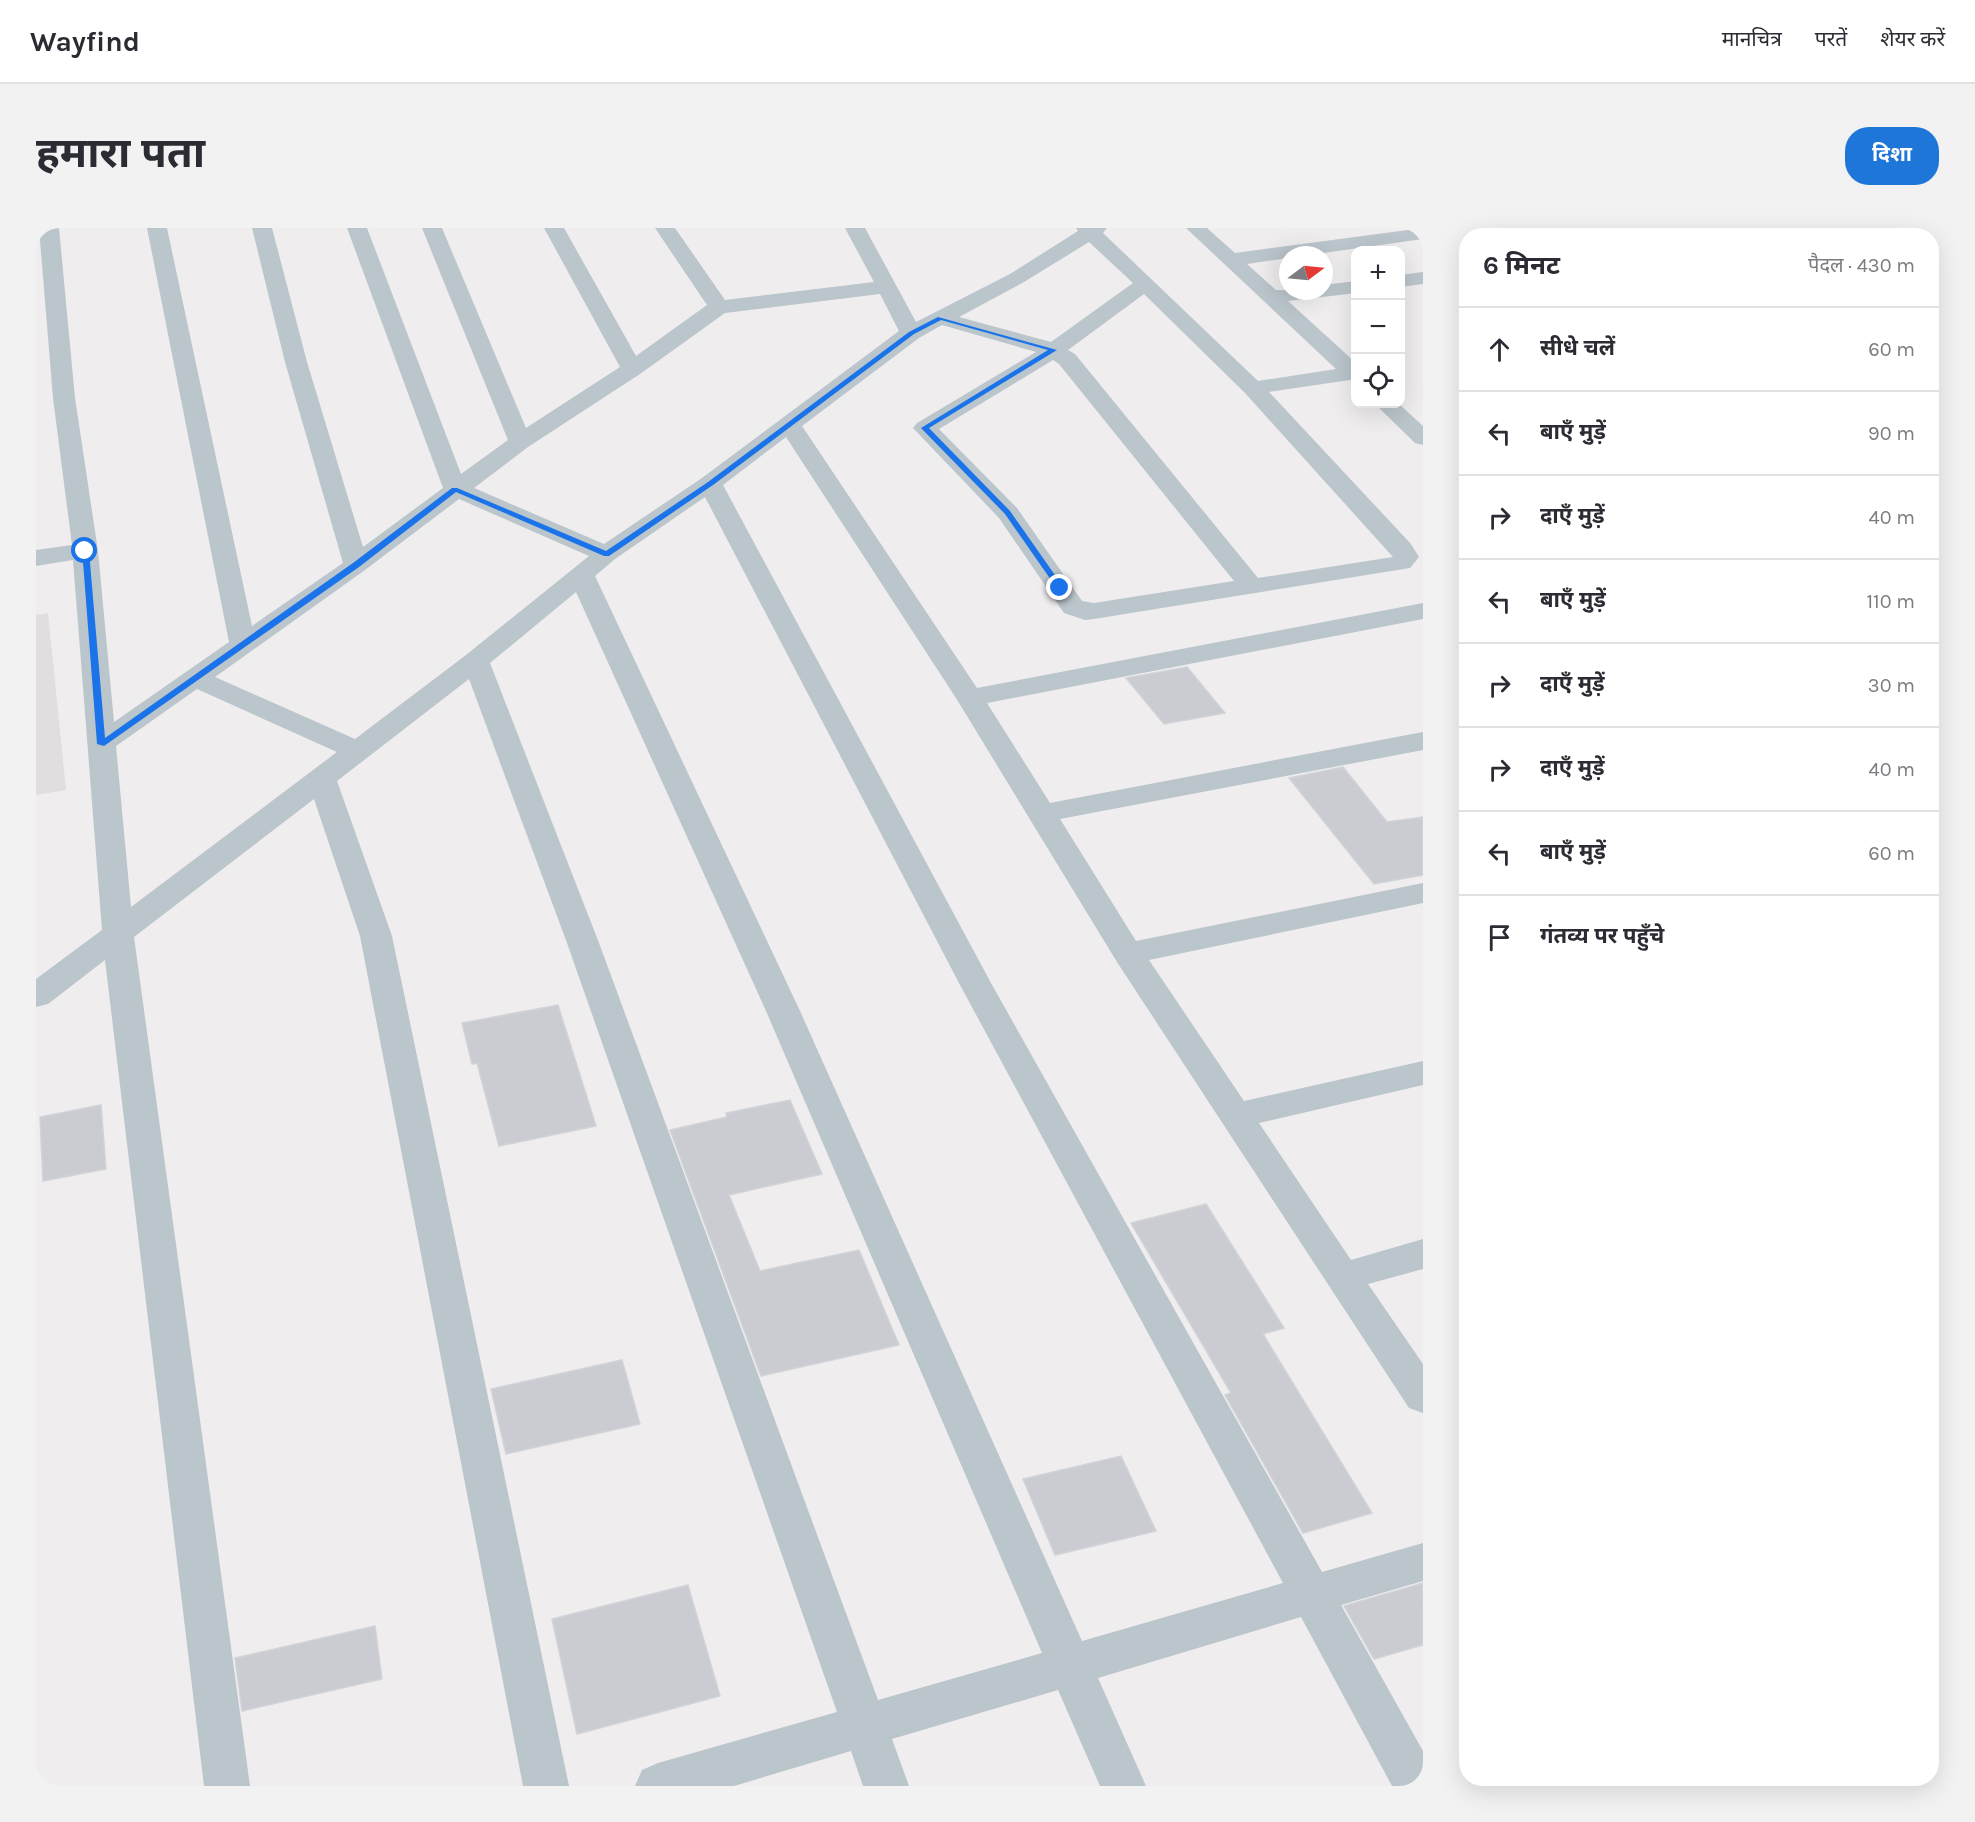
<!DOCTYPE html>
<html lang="hi">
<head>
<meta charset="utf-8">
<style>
	body { margin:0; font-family:Karla,"Noto Sans Devanagari",sans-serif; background:#f2f2f3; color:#2b2b33 }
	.controls { position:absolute; right:18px; top:18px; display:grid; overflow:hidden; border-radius:12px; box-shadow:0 6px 24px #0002 }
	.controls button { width:54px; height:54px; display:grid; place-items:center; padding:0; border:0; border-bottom:2px solid #e1e1e2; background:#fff; color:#2b2b33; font:30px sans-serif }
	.compass { position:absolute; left:1243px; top:18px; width:54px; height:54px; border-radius:50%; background:#fff; box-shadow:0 6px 24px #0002; rotate:74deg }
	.stop { position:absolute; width:18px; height:18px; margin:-14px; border:4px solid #1a73e8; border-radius:50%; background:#fff }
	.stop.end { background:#1a73e8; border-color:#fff; box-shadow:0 2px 6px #0008 }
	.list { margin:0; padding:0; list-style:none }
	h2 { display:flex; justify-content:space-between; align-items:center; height:78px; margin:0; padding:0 24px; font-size:26px }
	h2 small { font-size:20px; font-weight:400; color:#7c7c81 }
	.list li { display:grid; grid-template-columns:39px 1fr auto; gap:18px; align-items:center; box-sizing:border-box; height:84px; padding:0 24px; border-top:2px solid #e1e1e2 }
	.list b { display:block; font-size:22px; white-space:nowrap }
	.list em { font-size:20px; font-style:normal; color:#7c7c81 }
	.icon { flex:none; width:33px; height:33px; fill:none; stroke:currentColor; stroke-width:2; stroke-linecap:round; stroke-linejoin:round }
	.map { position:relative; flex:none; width:1387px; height:1558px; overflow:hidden; border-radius:24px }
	header { display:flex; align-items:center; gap:36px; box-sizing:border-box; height:84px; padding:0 30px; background:#fff; border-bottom:2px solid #e1e1e2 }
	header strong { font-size:28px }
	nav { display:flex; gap:33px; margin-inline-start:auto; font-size:21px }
	.intro { display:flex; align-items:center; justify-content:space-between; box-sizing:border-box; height:144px; padding:0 36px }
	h1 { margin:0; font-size:42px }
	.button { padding:15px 27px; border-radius:24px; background:#1e77d8; color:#fff; font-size:21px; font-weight:700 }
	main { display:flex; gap:36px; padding:0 36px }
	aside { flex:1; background:#fff; border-radius:24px; box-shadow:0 6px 24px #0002 }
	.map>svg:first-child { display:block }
</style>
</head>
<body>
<header>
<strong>Wayfind</strong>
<nav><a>मानचित्र</a><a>परतें</a><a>शेयर करें</a></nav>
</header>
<div class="intro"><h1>हमारा पता</h1><a class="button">दिशा</a></div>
<main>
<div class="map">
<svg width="1387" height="1558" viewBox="0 0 1387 1558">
	<rect width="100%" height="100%" fill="#efeded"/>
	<path fill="#e0dede" d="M12,385L30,562L0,567V387Z"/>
	<path fill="#caccd2" stroke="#d1d3d8" stroke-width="1.5" d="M1151,439L1189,485L1128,496L1090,450Z
		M1307,539L1351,594L1387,589V647L1338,656L1253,550Z
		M522,777L560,898L463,918L441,835L436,836L426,795Z
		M754,872L786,946L693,967L724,1043L823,1022L863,1117L725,1148L634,902L691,889L690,885Z
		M65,877L70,941L7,953L4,889Z
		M1170,976L1248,1100L1227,1106L1336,1285L1267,1305L1189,1167L1195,1165L1095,995Z
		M586,1132L604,1196L470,1226L455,1161Z
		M1085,1228L1120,1303L1019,1327L987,1251Z
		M1387,1355V1417L1338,1431L1308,1378Z
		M652,1357L684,1468L541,1506L516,1391Z
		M339,1398L346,1451L206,1483L199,1430Z"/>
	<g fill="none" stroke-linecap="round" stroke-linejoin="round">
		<path fill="#bbc5cc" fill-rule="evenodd" d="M3,0H23L39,170L62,323L78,494L193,414L111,0H131L216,398L307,335L249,134L216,0H236L271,134L327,319L407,260L311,0H331L425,246L472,212L386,0H406L490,200L584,139L508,0H528L600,128L671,77L619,0H639L689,72L838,54L809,0H829L880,94L974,46L1042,3L1040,0H1071L1067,5L1222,153L1300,141L1150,0H1171L1199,25L1387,0V11L1273,27H1252V30L1211,36L1240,62L1288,63V57L1320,53V65L1252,73L1320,135V154L1314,152L1233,164L1375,316L1383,329L1374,340L1058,391L1049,392L1028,385L963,290L877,200L881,195L1000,124L906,97L883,110L766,198L941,460L1387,375V391L951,475L1014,575L1387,504V522L1024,591L1100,713L1387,655V675L1113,732L1208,873L1387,833V857L1223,895L1315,1032L1387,1011V1041L1332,1056L1387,1136V1185L1373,1180L1081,734L920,470L750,209L687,257L955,755L1286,1344L1387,1315V1353L1305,1377L1387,1523V1558H1356L1265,1389L1062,1450L1110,1558H1064L1022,1462L856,1511L873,1558H827L815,1523L698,1558H599L606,1542L622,1535L801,1484L531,715L433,451L301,553L356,708L533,1558H487L324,708L278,571L98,709L214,1558H168L69,732L12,776L0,779V751L66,702L37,332L0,338V322L36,317L17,170ZM1053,14L1097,55L1015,114L923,89L988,54ZM844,66L863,103L666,250L568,316L438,260L492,219L604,146L689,85ZM1108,66L1209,165L1357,329L1222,350L1039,126L1032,122ZM1017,132L1023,136L1198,353L1058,375L1046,373L981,280L903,201ZM669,269L923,755L1247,1355L1046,1413L764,783L559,348L579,331ZM423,271L553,328L430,427L319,511L179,449L329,342ZM540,364L730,783L1006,1425L842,1472L563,715L454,435ZM161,461L301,524L95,679L80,518Z
			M1387,44V56L1364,59V47Z
			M1339,176H1363L1387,198V217L1379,215Z"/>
	</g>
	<path fill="#1a73e8" d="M902,89L1021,122L893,200L974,283L1028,360L1027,362H1022L969,286L885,200L1012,122L905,92L878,106L677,257L573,328H568L420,264L323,339L68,518L61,516L46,321L53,323L69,510L317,335L416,260H421L570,323L672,254L873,104Z"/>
</svg>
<div class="controls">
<button>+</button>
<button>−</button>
<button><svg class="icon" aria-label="locate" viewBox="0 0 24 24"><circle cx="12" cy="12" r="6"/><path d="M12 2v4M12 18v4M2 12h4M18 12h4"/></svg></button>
</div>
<svg class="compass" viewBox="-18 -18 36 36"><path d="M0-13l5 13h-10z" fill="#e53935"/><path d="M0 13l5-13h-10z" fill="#7c7c81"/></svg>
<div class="stop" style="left:49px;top:323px"></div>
<div class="stop end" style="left:1024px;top:360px"></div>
</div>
<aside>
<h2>6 मिनट<small>पैदल · 430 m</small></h2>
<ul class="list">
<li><svg class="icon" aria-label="ahead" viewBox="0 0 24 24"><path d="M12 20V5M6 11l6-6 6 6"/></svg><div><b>सीधे चलें</b></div><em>60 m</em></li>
<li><svg class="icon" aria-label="left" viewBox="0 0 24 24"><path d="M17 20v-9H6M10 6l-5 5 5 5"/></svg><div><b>बाएँ मुड़ें</b></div><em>90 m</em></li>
<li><svg class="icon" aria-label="right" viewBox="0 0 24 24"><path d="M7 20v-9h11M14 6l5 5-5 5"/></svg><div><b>दाएँ मुड़ें</b></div><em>40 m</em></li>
<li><svg class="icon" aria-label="left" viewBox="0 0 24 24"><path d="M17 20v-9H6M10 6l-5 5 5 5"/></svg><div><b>बाएँ मुड़ें</b></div><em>110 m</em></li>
<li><svg class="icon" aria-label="right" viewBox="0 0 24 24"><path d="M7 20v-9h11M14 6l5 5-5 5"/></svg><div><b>दाएँ मुड़ें</b></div><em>30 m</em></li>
<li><svg class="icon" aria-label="right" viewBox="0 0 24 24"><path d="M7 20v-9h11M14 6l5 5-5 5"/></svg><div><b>दाएँ मुड़ें</b></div><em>40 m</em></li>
<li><svg class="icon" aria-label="left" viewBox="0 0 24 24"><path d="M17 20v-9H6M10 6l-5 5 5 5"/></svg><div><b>बाएँ मुड़ें</b></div><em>60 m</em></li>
<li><svg class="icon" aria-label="arrive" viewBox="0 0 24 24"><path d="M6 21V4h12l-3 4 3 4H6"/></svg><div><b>गंतव्य पर पहुँचे</b></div></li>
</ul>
</aside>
</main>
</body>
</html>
